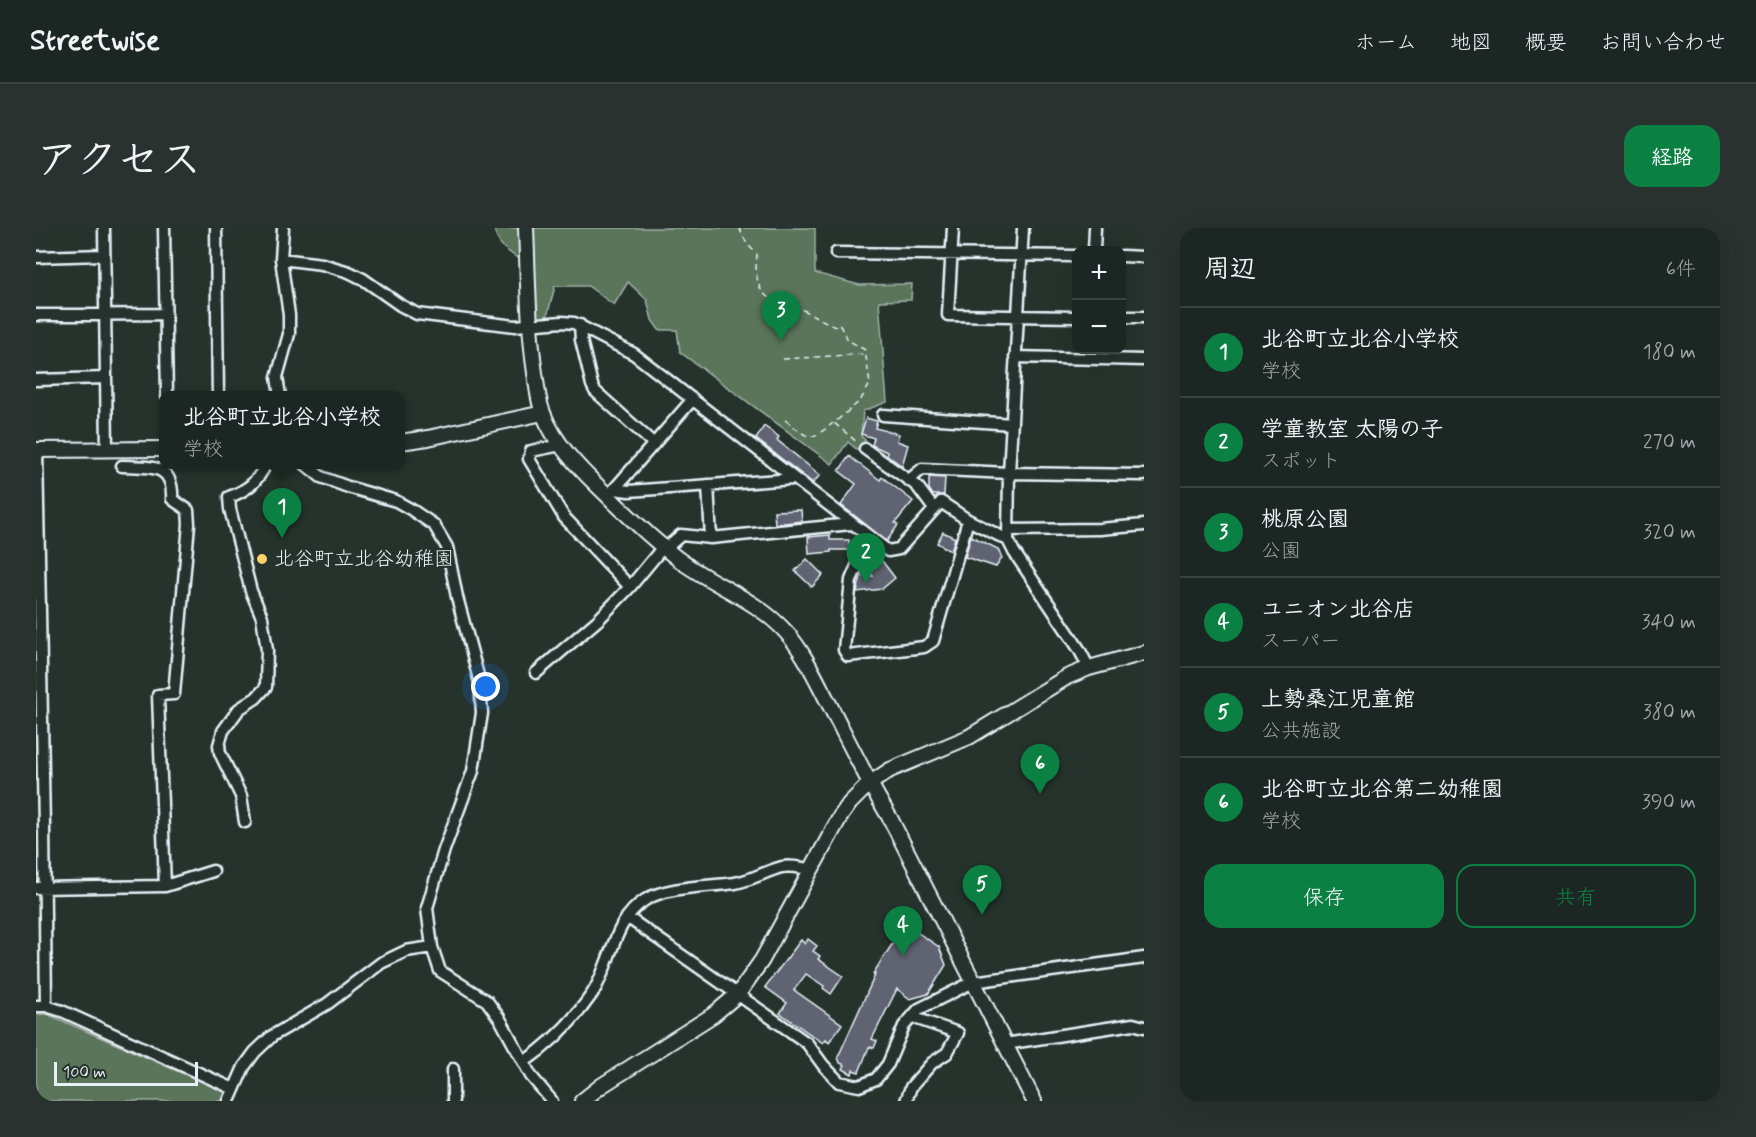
<!DOCTYPE html>
<html lang="ja">
<head>
<meta charset="utf-8">
<style>
	body { margin:0; font-family:Mynerve,"Klee One",sans-serif; background:#29322f; color:#f1f3f6 }
	.controls { position:absolute; right:18px; top:18px; display:grid; overflow:hidden; border-radius:12px; box-shadow:0 6px 24px #0002 }
	.controls button { width:54px; height:54px; display:grid; place-items:center; padding:0; border:0; border-bottom:2px solid #3a4340; background:#1c2622; color:#f1f3f6; font:30px sans-serif }
	.scale { position:absolute; left:18px; bottom:15px; width:144px; box-sizing:border-box; padding-left:6px; border:3px solid #e8f1f8; border-top:0; font-size:16px; line-height:21px; white-space:nowrap; color:#e8f1f8; -webkit-text-stroke:4px #26332d; paint-order:stroke }
	.you { position:absolute; left:450px; top:459px; width:21px; height:21px; margin:-15px; border:4px solid #fff; border-radius:50%; background:#1a73e8; box-shadow:0 0 0 9px #1a73e833 }
	.badge { display:grid; place-items:center; width:39px; height:39px; border-radius:50%; background:#0b8043; color:#fff; font-size:20px; font-weight:700 }
	.pin { position:absolute; translate:-50% -50px; filter:drop-shadow(0 2px 3px #0008) }
	.pin::after { content:''; position:absolute; top:32px; width:21px; height:18px; background:inherit; clip-path:polygon(0 0,100% 0,50% 100%) }
	.popup { position:absolute; left:123px; top:163px; width:246px; height:78px; box-sizing:border-box; display:grid; place-content:center; border-radius:12px; background:#1c2622; filter:drop-shadow(0 2px 4px #0005); font-size:20px; white-space:nowrap; color:#a0a5a5 }
	.popup b { font-size:22px; color:#f1f3f6 }
	.popup::after { content:''; position:absolute; left:50%; top:100%; margin-left:-12px; border:12px solid transparent; border-top-color:#1c2622 }
	.list { margin:0; padding:0; list-style:none }
	h2 { display:flex; justify-content:space-between; align-items:center; height:78px; margin:0; padding:0 24px; font-size:26px }
	h2 small { font-size:20px; font-weight:400; color:#a0a5a5 }
	.list li { display:grid; grid-template-columns:39px 1fr auto; gap:18px; align-items:center; box-sizing:border-box; height:90px; padding:0 24px; border-top:2px solid #3a4340 }
	.list b { display:block; font-size:22px; white-space:nowrap }
	.list p { margin:0; font-size:20px; white-space:nowrap; color:#a0a5a5 }
	.list em { font-size:20px; font-style:normal; color:#a0a5a5 }
	.actions { display:flex; gap:12px; padding:18px 24px }
	.actions a { flex:1; padding:14px 0; border:2px solid #0b8043; border-radius:18px; text-align:center; font-size:21px; color:#0b8043 }
	.actions .main { background:#0b8043; color:#fff }
	.map { position:relative; flex:none; width:1108px; height:873px; overflow:hidden; border-radius:18px }
	header { display:flex; align-items:center; gap:36px; box-sizing:border-box; height:84px; padding:0 30px; background:#1c2622; border-bottom:2px solid #3a4340 }
	header strong { font-size:28px }
	nav { display:flex; gap:33px; margin-inline-start:auto; font-size:21px }
	.intro { display:flex; align-items:center; justify-content:space-between; box-sizing:border-box; height:144px; padding:0 36px }
	h1 { margin:0; font-size:42px }
	.button { padding:15px 27px; border-radius:18px; background:#0b8043; color:#fff; font-size:21px; font-weight:700 }
	main { display:flex; gap:36px; padding:0 36px }
	aside { flex:1; background:#1c2622; border-radius:18px; box-shadow:0 6px 24px #0002 }
	.map>svg:first-child { display:block }
</style>
</head>
<body>
<header>
<strong>Streetwise</strong>
<nav><a>ホーム</a><a>地図</a><a>概要</a><a>お問い合わせ</a></nav>
</header>
<div class="intro"><h1>アクセス</h1><a class="button">経路</a></div>
<main>
<div class="map">
<svg width="1108" height="873" viewBox="0 0 1108 873">
	<rect width="100%" height="100%" fill="#26332d"/>
	<filter id="ink" filterUnits="userSpaceOnUse"><feTurbulence type="fractalNoise" baseFrequency=".0167" numOctaves="2"/><feDisplacementMap in="SourceGraphic" scale="12" xChannelSelector="R" yChannelSelector="G"/><feConvolveMatrix kernelMatrix="1 2 1 2 8 2 1 2 1" color-interpolation-filters="sRGB"/></filter>
	<g filter="url(#ink)">
		<path fill="#5a745a" stroke="#a1b2a9" stroke-width="1.5" d="M458,0H779V45L823,57L876,56L875,72L843,73L851,174L827,183L825,208L833,216L825,225L812,214L796,236L644,124L641,102H623L616,92L611,72L592,54L578,77L552,58H519L509,96L494,98L492,37C476,26 461,20 458,0Z
			M0,786H11L192,865L189,873H0Z"/>
		<path fill="#616471" stroke="#e8f1f8" stroke-width="1.5" d="M830,190L841,193L839,200L863,206L861,213L872,217L866,238L851,227V224L836,217L838,210L825,206Z
			M728,198L743,209L741,212L784,247L777,255L720,211Z
			M813,228L844,252L846,249L877,273L859,295L862,297L851,313L805,277L820,256L803,243Z
			M893,249L909,250L908,267H897L893,261Z
			M765,282L766,293L739,296L738,283Z
			M907,304L919,310L915,323L901,315Z
			M794,307V312H813L814,322H795V324L773,326L772,309Z
			M935,308L962,321L966,330L960,339L929,329Z
			M840,325L859,350L846,361L821,364L825,348H837L829,338L832,332Z
			M771,331L787,347L776,359L759,343Z
			M869,696L903,719L910,737L892,766L874,771L861,761L836,811L841,813L838,820L833,819L823,844L817,842L816,846L807,841L809,837L804,835L802,829L839,747L837,746Z
			M772,711L781,718L777,723L784,728L782,731L807,748L795,766L787,760L788,758L770,746L758,762L806,796L793,814L790,811L787,815L744,785L751,775L729,759L765,712L769,716Z"/>
		<g fill="none" stroke-linecap="round" stroke-linejoin="round">
			<defs>
				<path id="minor" d="M68,0L71,221
					M128,0L131,168
					M180,0L182,168
					M917,0L912,87L1040,89
					M987,0L973,245L972,312L978,324L1043,421L1053,440
					M1058,22L1059,0
					M800,25L1040,28
					M1086,28L1108,29
					M0,29L68,27
					M245,31L286,36L313,44L327,51L364,77L381,86L479,98L526,94L538,95L598,126L852,323L863,321L905,274L932,292L972,312
					M0,87L129,86
					M1086,89H1108
					M544,97L545,112L556,157L559,163L618,216
					M979,129L1108,132
					M0,152L70,150
					M244,168L241,149L253,106V87L245,31L247,0
					M847,187L976,196
					M525,217L495,223L493,231L528,289L594,359
					M829,221L881,258L898,281
					M1,222L8,599L10,778
					M269,236L285,249L312,259L360,273L376,282L398,297L411,319L421,369L444,455L446,485L437,543L408,622L391,680L396,719L404,743L451,773L464,791L495,848L516,873
					M86,238C113,239 138,235 136,271L152,282L153,296L138,466L122,467L129,658
					M873,252L886,241L973,245L1108,247
					M672,257L675,310
					M578,261L593,263L757,251
					M574,266L657,171
					M972,302L1064,301L1108,297
					M833,310L815,352L808,422L812,428L888,419L897,413L932,292
					M629,321L645,307L675,310L815,296
					M500,445L562,392L594,359L627,319
					M209,594L205,568L184,525L183,517L187,503L203,481L220,470L230,459L231,422L226,389L215,363L194,281L193,269C212,262 221,254 230,236
					M0,660L129,658L177,643
					M591,689L771,815L787,837L803,854L823,858L840,851L852,836L868,798L883,781L937,754L1108,730
					M0,778H10L26,783L198,861
					M969,816L1097,796L1108,799
					M488,834C514,816 538,792 556,766C575,737 577,692 609,672C632,658 672,659 699,655C716,652 730,643 746,639C755,637 765,640 774,641
					M193,873L208,839L219,824L236,808L291,776L345,735L370,723L396,719
					M417,873V841
					M870,873L875,859L896,835L911,825L922,805L876,789"/>
				<path id="tertiary" d="M490,0C492,48 492,97 499,145C501,158 502,173 507,185C521,222 553,249 580,276C602,297 624,318 649,336C682,359 722,373 750,404C767,423 778,447 790,470C811,510 830,551 854,590L998,873
					M364,214L392,210L507,185
					M0,222L128,221
					M546,873L565,858L677,787L702,766L726,732L804,589L814,575L833,556L854,542L933,509L1031,449L1053,440L1108,425"/>
			</defs>
			<use href="#minor" stroke="#e8f1f8" stroke-width="15"/>
			<use href="#tertiary" stroke="#e8f1f8" stroke-width="18"/>
			<path stroke="#e8f1f8" stroke-width="1.5" stroke-dasharray="6 4.5" stroke-linecap="butt" d="M703,0L711,16L721,26C719,45 719,65 740,74C748,77 758,78 767,82C778,87 788,94 800,98L803,96L812,112L829,122L834,156L824,173L798,195L821,214
				M747,131L830,126
				M749,192C774,211 772,215 797,195"/>
			<use href="#minor" stroke="#26332d" stroke-width="10"/>
			<use href="#tertiary" stroke="#26332d" stroke-width="14"/>
		</g>
	</g>
	<circle fill="#ffd166" stroke="#26332d" stroke-width="2" cx="226" cy="331" r="6"/>
	<g text-anchor="middle" dominant-baseline="central" stroke-width="4.5" stroke-linejoin="round" paint-order="stroke">
		<g font-size="20" fill="#e8f1f8" stroke="#26332d" text-anchor="start">
			<text x="238" y="331">北谷町立北谷幼稚園</text>
		</g>
	</g>
</svg>
<div class="controls">
<button>+</button>
<button>−</button>
</div>
<div class="scale">100 m</div>
<div class="you"></div>
<div class="pin badge" style="left:246px;top:310px">1</div>
<div class="popup"><b>北谷町立北谷小学校</b>学校</div>
<div class="pin badge" style="left:830px;top:355px">2</div>
<div class="pin badge" style="left:745px;top:113px">3</div>
<div class="pin badge" style="left:867px;top:728px">4</div>
<div class="pin badge" style="left:946px;top:687px">5</div>
<div class="pin badge" style="left:1004px;top:566px">6</div>
</div>
<aside>
<h2>周辺<small>6件</small></h2>
<ul class="list">
<li><span class="badge">1</span><div><b>北谷町立北谷小学校</b><p>学校</p></div><em>180 m</em></li>
<li><span class="badge">2</span><div><b>学童教室 太陽の子</b><p>スポット</p></div><em>270 m</em></li>
<li><span class="badge">3</span><div><b>桃原公園</b><p>公園</p></div><em>320 m</em></li>
<li><span class="badge">4</span><div><b>ユニオン北谷店</b><p>スーパー</p></div><em>340 m</em></li>
<li><span class="badge">5</span><div><b>上勢桑江児童館</b><p>公共施設</p></div><em>380 m</em></li>
<li><span class="badge">6</span><div><b>北谷町立北谷第二幼稚園</b><p>学校</p></div><em>390 m</em></li>
</ul>
<div class="actions"><a class="main">保存</a><a>共有</a></div>
</aside>
</main>
</body>
</html>
